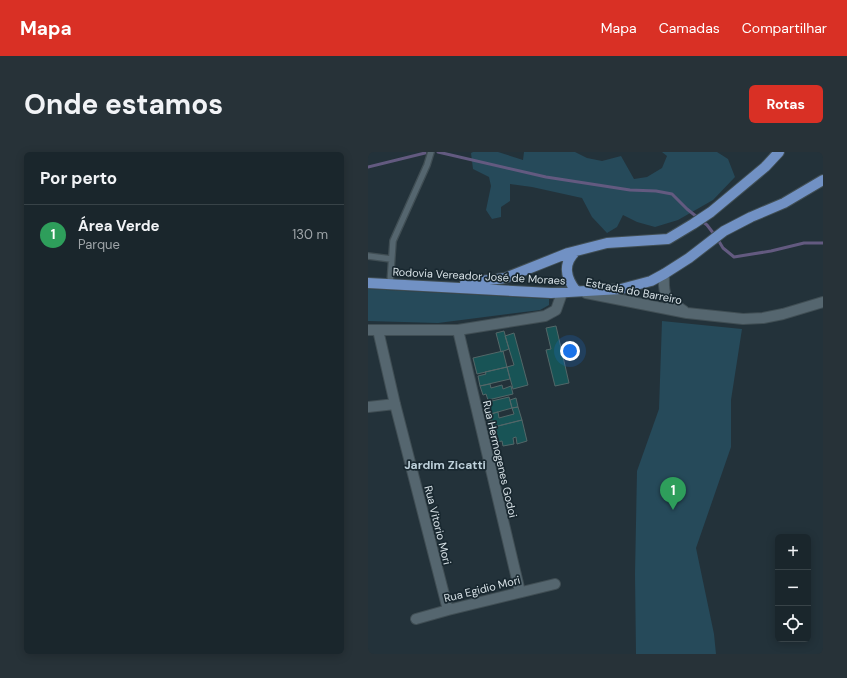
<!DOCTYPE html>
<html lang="pt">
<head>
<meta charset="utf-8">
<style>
	body { margin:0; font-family:"DM Sans",sans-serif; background:#273238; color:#f1f3f6 }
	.controls { position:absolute; right:12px; bottom:12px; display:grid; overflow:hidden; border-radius:6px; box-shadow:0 2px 10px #0003 }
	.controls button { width:36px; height:36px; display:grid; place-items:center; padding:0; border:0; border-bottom:1px solid #384348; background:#1a262c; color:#f1f3f6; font:20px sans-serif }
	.you { position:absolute; left:202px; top:199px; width:14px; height:14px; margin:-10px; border:3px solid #fff; border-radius:50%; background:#1a73e8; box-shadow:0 0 0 6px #1a73e833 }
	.badge { display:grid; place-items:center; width:26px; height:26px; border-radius:50%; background:#d93025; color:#fff; font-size:13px; font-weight:700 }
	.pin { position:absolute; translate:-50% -33px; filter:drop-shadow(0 1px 2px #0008) }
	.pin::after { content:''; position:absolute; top:21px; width:14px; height:12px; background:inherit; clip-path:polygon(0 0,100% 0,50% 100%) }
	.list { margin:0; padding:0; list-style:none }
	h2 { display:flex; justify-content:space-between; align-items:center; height:52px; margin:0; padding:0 16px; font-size:17px }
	h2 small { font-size:13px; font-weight:400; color:#9fa5a9 }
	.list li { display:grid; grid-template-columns:26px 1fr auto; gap:12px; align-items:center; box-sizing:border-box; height:60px; padding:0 16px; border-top:1px solid #384348 }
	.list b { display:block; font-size:15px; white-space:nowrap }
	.list p { margin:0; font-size:13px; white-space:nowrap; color:#9fa5a9 }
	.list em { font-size:13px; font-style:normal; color:#9fa5a9 }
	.icon { flex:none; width:22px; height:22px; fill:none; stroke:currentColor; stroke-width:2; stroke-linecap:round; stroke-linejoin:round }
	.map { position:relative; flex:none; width:455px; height:502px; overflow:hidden; border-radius:6px }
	header { display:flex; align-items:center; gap:24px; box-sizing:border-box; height:56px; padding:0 20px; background:#d93025; color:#fff }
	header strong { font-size:19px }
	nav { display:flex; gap:22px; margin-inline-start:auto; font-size:14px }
	.intro { display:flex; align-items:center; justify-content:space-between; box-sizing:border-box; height:96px; padding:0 24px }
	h1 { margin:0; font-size:28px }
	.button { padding:10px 18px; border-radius:6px; background:#d93025; color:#fff; font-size:14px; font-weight:700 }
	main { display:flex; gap:24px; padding:0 24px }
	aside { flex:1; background:#1a262c; border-radius:6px; box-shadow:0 2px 10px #0003 }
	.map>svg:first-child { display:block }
</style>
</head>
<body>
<header>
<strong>Mapa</strong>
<nav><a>Mapa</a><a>Camadas</a><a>Compartilhar</a></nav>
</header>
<div class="intro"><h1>Onde estamos</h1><a class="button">Rotas</a></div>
<main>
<aside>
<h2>Por perto<small></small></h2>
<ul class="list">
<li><span class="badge" style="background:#2e9e5b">1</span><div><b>Área Verde</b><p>Parque</p></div><em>130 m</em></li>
</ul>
</aside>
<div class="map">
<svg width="455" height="502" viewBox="0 0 455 502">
	<rect width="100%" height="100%" fill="#23323a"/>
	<path fill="#264a5a" d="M105,0H130L155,8L156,0H207L219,6L234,9L253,4L266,27L279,25L294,16L299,4L294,0H349L360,7L367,25L345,48L310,68L287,75L269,70L255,63L249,75L239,81L224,65L214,46L164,35L142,32V49L133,55V65L124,67L118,58L123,34L121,25L105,17L103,1Z
		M0,137L181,147V153L172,158L70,171L0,169Z
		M294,169L374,177L363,248V295L328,396L346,482L348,502H268L267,422L269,319L291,257Z"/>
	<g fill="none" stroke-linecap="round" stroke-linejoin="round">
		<path stroke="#635a80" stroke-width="3" d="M70,0L178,25L262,38L288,39L304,42L319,57L339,73L349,86L355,96L366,105L403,99L436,91H455
			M0,15L57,1"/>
	</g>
	<path fill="#185456" stroke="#536768" d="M188,174L201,231L187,234L178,198L183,197L178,176Z
		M136,179L141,197L133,200L128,181Z
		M146,181L160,233L145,237L139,215L146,213L137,184Z
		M135,199L139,215L109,222L105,206Z
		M139,215L142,227L112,234L110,224L118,222L117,220Z
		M122,232L123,236L134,233L135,237L143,234L145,242L120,248L118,242L115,243L112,234Z
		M141,245L144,256L119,263L117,256L122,254L120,248L123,247L124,249Z
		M148,246L150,255L144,256L142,248Z
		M150,255L154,268L126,275L124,268L120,269L119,263L130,260L131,266L146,262L144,256Z
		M154,268L159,289L149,292L148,285L145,286L146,292L135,294L134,289L129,290L131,296L128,297L122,276Z"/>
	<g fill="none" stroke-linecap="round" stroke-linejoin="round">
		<defs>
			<path id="service" d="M0,104L23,107
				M22,132L25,89L59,13L63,0"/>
			<path id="minor" d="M296,122C295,145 297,146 316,159
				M218,141L319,161L375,167L395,166L415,162L455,150
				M0,178H90L177,164L188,158L194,141
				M10,178L27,252L80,458
				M90,178L152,440
				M0,255L27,252
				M48,467L80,458L187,432"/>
			<path id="primary" d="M208,99C194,112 198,126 208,139
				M0,131L183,141L253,137L283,129L296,122L321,106L356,79L383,65L416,51L455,28
				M97,131L137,126L200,101L239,91L300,87L325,72L343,60L397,15L411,0"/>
		</defs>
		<use href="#service" stroke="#404e54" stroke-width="8"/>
		<use href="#minor" stroke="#404e54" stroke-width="12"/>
		<use href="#primary" stroke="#404e54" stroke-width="12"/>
		<use href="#service" stroke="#55666f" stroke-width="5.5"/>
		<use href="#minor" stroke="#55666f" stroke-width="10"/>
		<use href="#primary" stroke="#7191c4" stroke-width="10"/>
	</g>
	<g text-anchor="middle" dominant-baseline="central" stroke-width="3.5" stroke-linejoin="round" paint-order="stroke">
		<g font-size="11" fill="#d7e1e6" stroke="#192830">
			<text transform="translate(111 124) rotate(3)">Rodovia Vereador José de Moraes</text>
			<text transform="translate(266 139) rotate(11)">Estrada do Barreiro</text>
			<text transform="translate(132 307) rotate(77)">Rua Hermogenes Godoi</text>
			<text transform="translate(70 373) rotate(76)">Rua Vitorio Mori</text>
			<text transform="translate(114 437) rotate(-14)">Rua Egidio Mori</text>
		</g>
		<g font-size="12" font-weight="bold" fill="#bed1db" stroke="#192830">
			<text x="77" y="313">Jardim Zicatti</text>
		</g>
	</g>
</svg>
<div class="controls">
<button>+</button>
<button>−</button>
<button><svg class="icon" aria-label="locate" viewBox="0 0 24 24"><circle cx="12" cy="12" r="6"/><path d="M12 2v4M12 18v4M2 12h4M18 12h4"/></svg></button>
</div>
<div class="you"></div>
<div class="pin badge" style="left:305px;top:358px;background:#2e9e5b">1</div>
</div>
</main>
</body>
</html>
